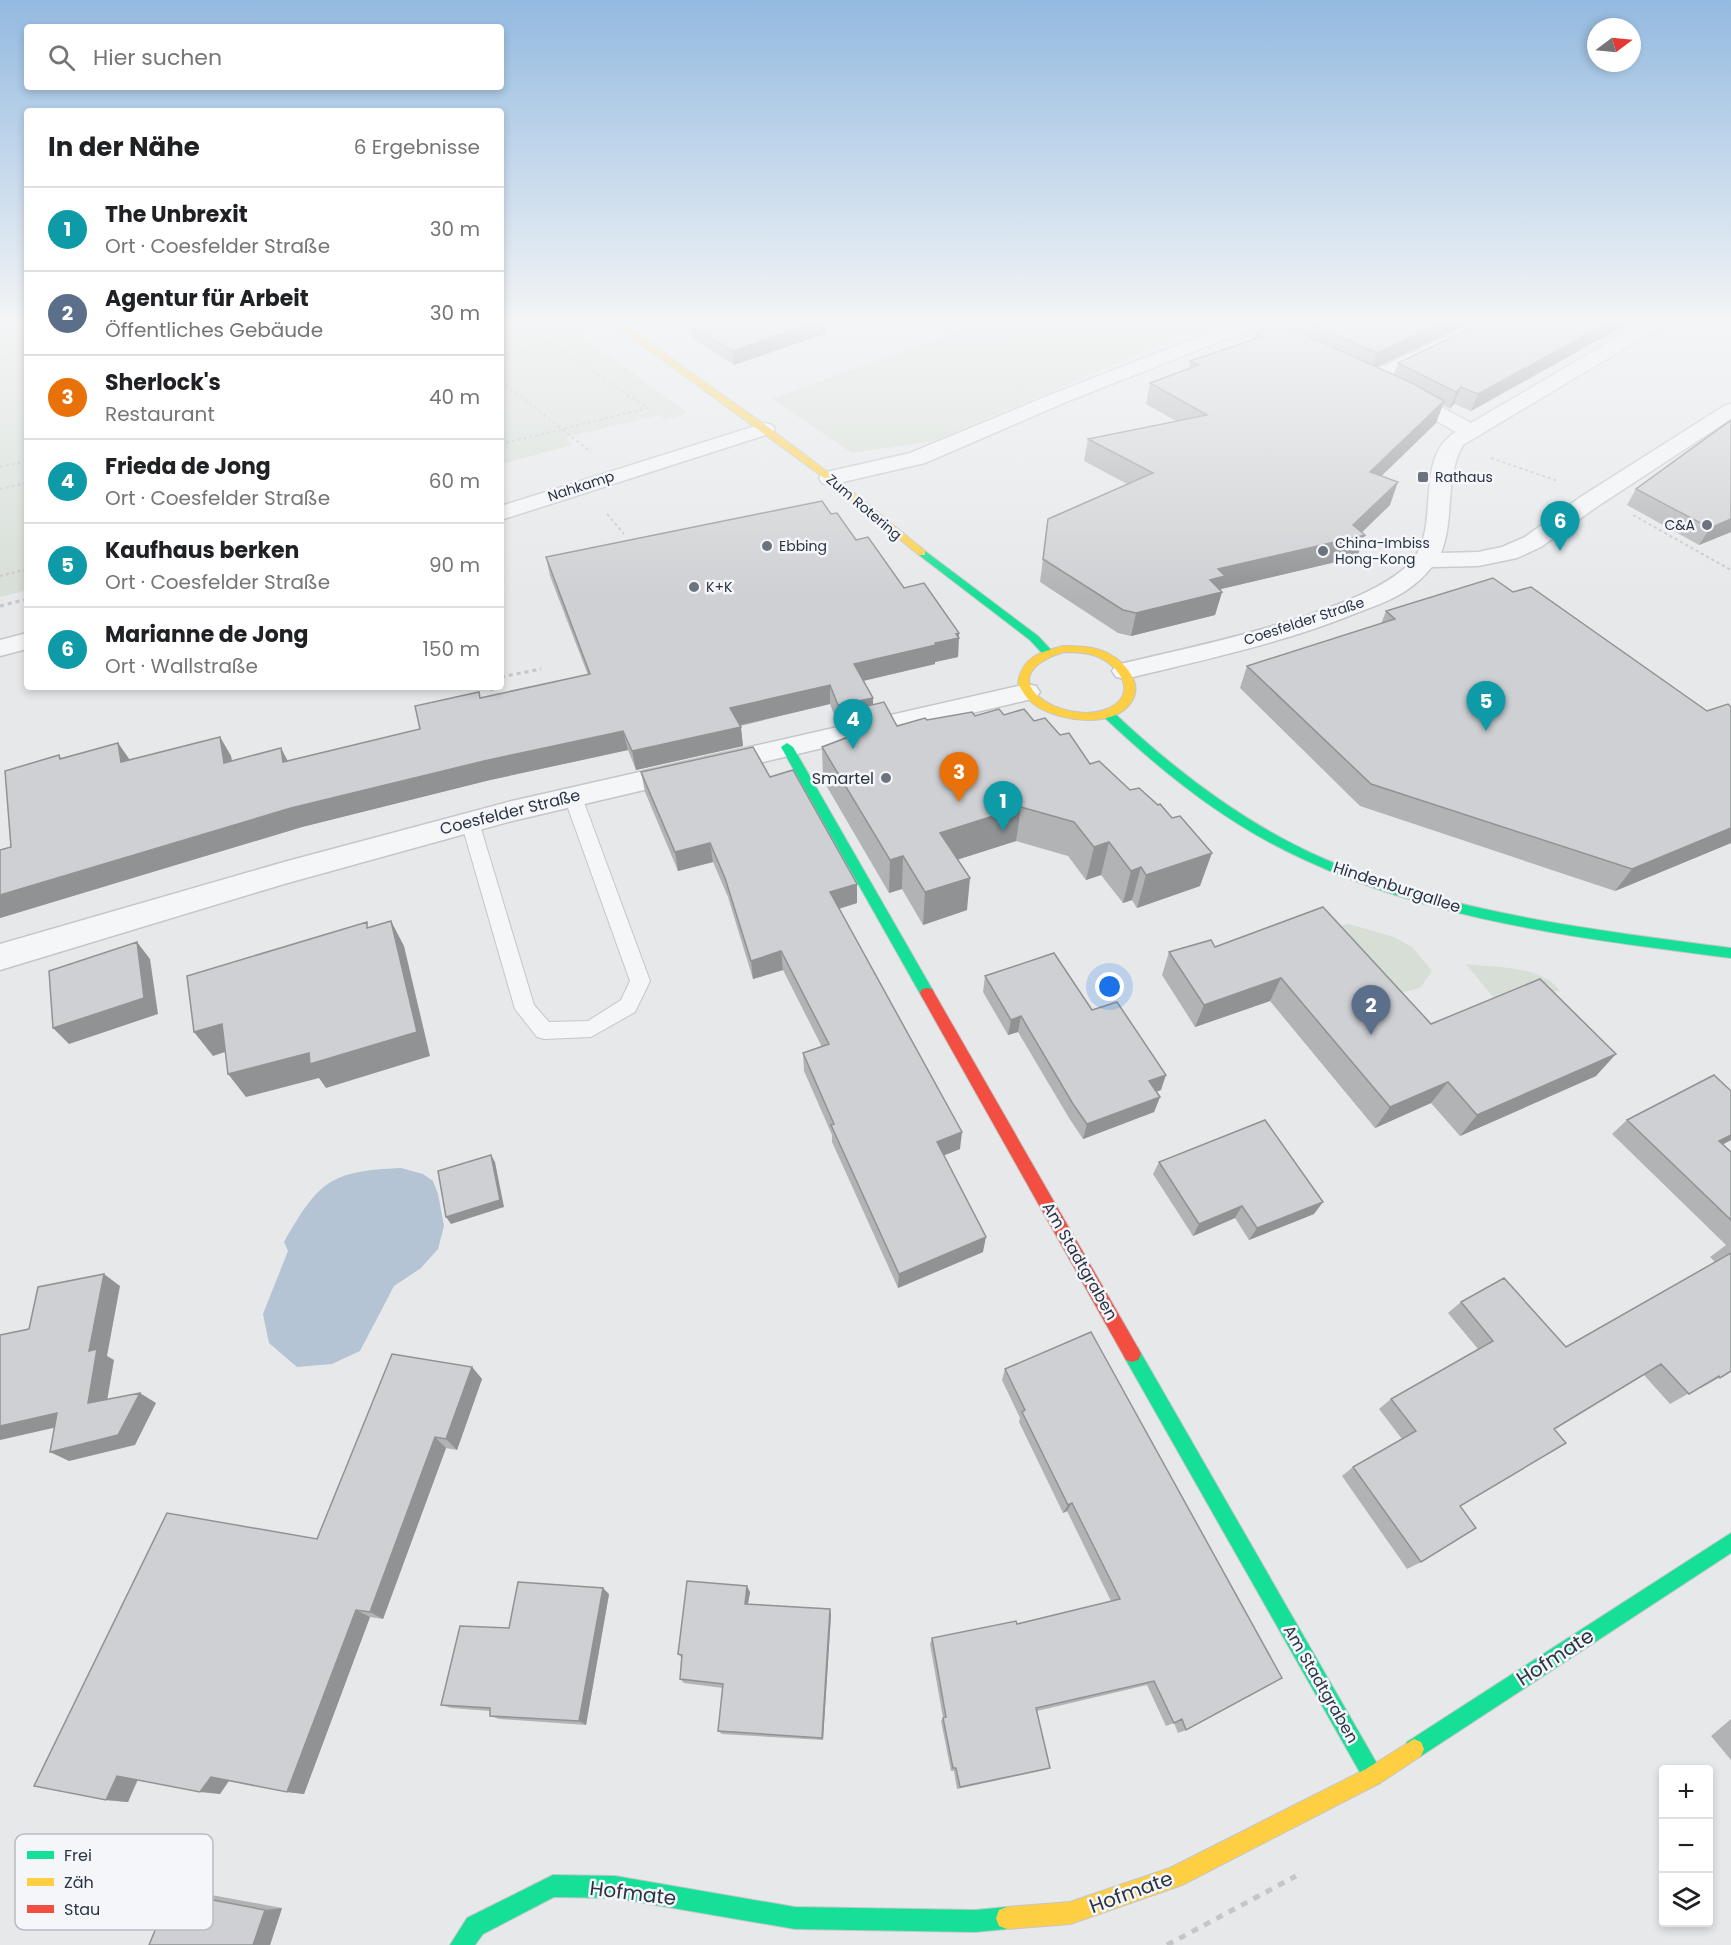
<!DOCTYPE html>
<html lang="de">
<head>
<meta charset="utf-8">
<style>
	body { margin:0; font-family:Poppins,sans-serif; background:#f2f2f2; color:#202124 }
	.controls { position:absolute; right:18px; bottom:18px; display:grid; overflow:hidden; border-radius:6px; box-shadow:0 3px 9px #0003 }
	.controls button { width:54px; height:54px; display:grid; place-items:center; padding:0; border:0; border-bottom:2px solid #e0e0e0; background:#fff; color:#202124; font:30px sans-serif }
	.compass { position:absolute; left:1587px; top:18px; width:54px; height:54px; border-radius:50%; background:#fff; box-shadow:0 3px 9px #0003; rotate:74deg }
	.you { position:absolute; left:1110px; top:987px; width:21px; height:21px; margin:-15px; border:4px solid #fff; border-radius:50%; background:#1a73e8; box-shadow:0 0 0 9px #1a73e833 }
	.badge { display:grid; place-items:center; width:39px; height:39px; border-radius:50%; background:#6c737f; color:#fff; font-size:20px; font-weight:700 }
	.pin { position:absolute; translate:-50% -50px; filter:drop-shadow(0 2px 3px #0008) }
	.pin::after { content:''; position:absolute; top:32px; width:21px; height:18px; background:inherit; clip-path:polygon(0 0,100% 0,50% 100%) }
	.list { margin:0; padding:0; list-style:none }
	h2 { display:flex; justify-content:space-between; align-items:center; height:78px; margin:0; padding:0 24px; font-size:26px }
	h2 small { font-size:20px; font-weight:400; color:#757577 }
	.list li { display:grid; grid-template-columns:39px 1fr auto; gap:18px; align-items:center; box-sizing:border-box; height:84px; padding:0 24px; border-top:2px solid #e0e0e0 }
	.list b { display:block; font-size:22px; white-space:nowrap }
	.list p { margin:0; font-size:20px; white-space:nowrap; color:#757577 }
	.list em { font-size:20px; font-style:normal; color:#757577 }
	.icon { flex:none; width:33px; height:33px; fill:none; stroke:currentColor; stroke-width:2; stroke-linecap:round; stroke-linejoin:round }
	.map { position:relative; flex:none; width:1731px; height:1945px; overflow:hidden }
	.search { position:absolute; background:#fff; box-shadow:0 3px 9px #0003; left:24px; top:24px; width:480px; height:66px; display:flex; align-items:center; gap:15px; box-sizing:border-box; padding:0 21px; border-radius:6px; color:#757577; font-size:22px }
	.panel { position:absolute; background:#fff; box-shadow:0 3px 9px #0003; left:24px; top:108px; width:480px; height:582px; border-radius:6px }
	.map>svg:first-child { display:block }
</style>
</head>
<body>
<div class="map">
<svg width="1731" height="1945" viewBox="0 0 1731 1945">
	<rect width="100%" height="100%" fill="#e6e8ea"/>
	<path fill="#d6ded6" d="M0,325H27V590L0,597Z
		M501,325H566L688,413L665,420L660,415L566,437L572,445L501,464Z
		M974,325H1207L934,441L852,453L772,399Z
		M1349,924L1394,937L1412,947L1432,971L1420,988L1380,998L1319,931Z
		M1466,964C1496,968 1541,965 1560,991L1527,992L1497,1002Z"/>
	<path fill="#b4c4d5" d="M401,1168L423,1174L433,1181L438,1194L444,1226L438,1249L421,1268L394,1286L360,1351L332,1364L297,1367L269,1343L263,1314L288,1251L284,1242C319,1181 330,1171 401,1168Z"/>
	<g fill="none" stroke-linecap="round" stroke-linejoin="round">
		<defs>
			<path id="lane" d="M573,791L579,793L582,797L650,981L635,1012L591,1037L544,1039L537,1037L515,1009L461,822L464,818L470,816L476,818L479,822L534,1005L549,1022L588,1021L621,1000L630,981L564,797L567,793Z"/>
			<path id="street" d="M1230,325H1254L1251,329L1066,402L925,463L830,485L822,483L819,478L822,473L910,453L1052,394Z
				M1470,325H1493L1490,329L1379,383H1365L1362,379L1365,375Z
				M1638,325H1660L1657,329L1463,445C1444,478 1455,518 1441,553L1478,552L1502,547L1525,537L1579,498L1724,406L1731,404V419L1595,508L1541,547L1517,558L1478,566L1432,567C1427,572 1422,579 1416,583C1400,597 1378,605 1359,612C1284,643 1203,660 1125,679L1116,677L1112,671L1116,665C1184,648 1374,612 1414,558C1440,524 1414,456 1456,432L1392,396L1389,392L1392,388H1406L1471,423Z
				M765,423L772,425L775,429L772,433L501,520V506Z
				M27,633V649L0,656V640Z
				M1027,684L1036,686L1040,692L1036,698L512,821L284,884L0,970V944L284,862L512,801Z"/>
			<path id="fast" d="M919,551H925L1038,636L1051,650V654H1043L1030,640L919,555Z
				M1108,710L1112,711C1171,767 1237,818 1311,853C1443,913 1589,929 1731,948V958C1586,939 1437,922 1303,859C1228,825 1163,773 1104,717V711Z
				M787,743L793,747L932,989L934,993L932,997H922L781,747Z
				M1132,1346L1138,1348L1380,1769L1383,1776L1380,1783L1373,1786L1366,1783L1126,1360L1123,1354L1126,1348Z
				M1731,1533V1553L1421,1756L1414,1759L1407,1756L1404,1749L1407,1742Z
				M553,1875L615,1876L795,1907L975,1910L1007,1907L1015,1910L1018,1918L1015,1926L1007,1929L975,1932L795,1929L615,1898L554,1897L483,1934L475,1945H450L467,1918Z"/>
			<path id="slow" d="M615,325H624L768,427L833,476L925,551V555H919L827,480Z
				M1063,646C1075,646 1088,646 1100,650C1120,656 1148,683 1129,705C1110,728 1061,721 1038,707C1028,701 1023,693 1018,683C1022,657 1040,652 1063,646ZM1064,652C1074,652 1086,652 1096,656C1122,666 1140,698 1104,710C1061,725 984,677 1064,652Z
				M1414,1739L1421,1742L1424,1749L1421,1756L1380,1783L1182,1885L1070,1924L1007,1929L999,1926L996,1918L999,1910L1007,1907L1070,1902L1170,1868L1366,1769Z"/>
			<path id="jam" d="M927,988L932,989L1138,1348L1141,1354L1138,1360L1132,1362L1126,1360L922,997L920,993L922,989Z"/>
		</defs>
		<use href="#lane" stroke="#c4c6c8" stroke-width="2"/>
		<use href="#street" stroke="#c4c6c8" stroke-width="3"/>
		<use href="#fast" stroke="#c4c6c8" stroke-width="2"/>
		<use href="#slow" stroke="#c4c6c8" stroke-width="2"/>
		<use href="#jam" stroke="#c4c6c8" stroke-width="2"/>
		<path stroke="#c5c6ca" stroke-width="2" stroke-dasharray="3 3" stroke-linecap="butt" d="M501,340L548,325
			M0,341L27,335
			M0,358L27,352
			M501,358L550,343L648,408L501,444
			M501,381L591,452
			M1491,458L1558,481
			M0,467L27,461
			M0,489L27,483
			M607,514L624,534
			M1633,515L1731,570
			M0,576L27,569"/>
		<path stroke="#c5c6ca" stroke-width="3" stroke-dasharray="4 4" stroke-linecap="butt" d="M0,606L27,599
			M501,677L541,669
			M491,687L493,698"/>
		<path stroke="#c5c6ca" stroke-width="5" stroke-dasharray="7 7" stroke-linecap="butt" d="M1167,1945L1296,1876"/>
		<use href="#lane" fill="#f5f6f7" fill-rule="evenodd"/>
		<use href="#street" fill="#f5f6f7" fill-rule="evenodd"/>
		<use href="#fast" fill="#16e098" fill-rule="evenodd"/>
		<use href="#slow" fill="#ffcf43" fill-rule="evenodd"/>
		<use href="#jam" fill="#f24e42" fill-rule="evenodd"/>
	</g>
	<path fill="#b1b3b5" d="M690,325H829L824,334L734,365L692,338Z
		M1288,325H1465L1377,367L1394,374L1398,363L1625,325L1471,411L1454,404L1450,409L1443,405L1436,423L1381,476L1390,505L1362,532L1365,535L1357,557L1221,589L1222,592L1215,615L1131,636L1118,633L1040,582L1048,519L1127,484L1084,461L1088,439L1176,421L1146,404L1150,383L1188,369L1190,361L1253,340L1255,333L1296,330V328Z
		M1731,420V532L1699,545L1627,505L1636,489Z
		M831,514L904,588L959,633L958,657L935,662V664L863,681L873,698V705L897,726L927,720L975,716L1004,715L1034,721L1060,735L1090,764L1200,886L1137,908L1132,900L1123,903L1101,875L1086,880L1068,856L1016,841L958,859L967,910L923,925L902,889L889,893L823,780L822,747L847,737L846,723L838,725L830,704L740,726L743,746L636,770L628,750L490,780L302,827L0,918V850L11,847L59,755L61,758L118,743L130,760L220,737L231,756L232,761H288L420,729L481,698L588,675L550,576L546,557Z
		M1513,592L1707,711L1731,843L1615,891L1360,806L1240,688L1247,666L1381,624L1386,611Z
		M641,772L770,777L857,903L839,909L960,1149L944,1155L983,1252L898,1288L832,1142V1135L804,1071L803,1053L822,1047L783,970L753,979L728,897L713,862L678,871L645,792Z
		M1215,947L1431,1024L1596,1076L1460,1136L1431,1103L1375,1128L1270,1001L1195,1027L1162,975L1169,952Z
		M985,976L1092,1010L1161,1090L1156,1092L1160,1097L1154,1112L1083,1139L1069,1118L1018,1032L1008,1035L983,992Z
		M1731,1091V1140L1723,1144L1731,1152V1371L1701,1388L1700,1387L1670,1404L1644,1375L1555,1429L1460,1506L1421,1562L1407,1569L1342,1476L1353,1467L1402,1439L1379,1409L1391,1399L1478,1349L1448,1313L1461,1302L1566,1347L1715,1262L1710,1257L1726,1245L1612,1134L1627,1120Z
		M1159,1162L1314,1214L1249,1240L1235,1218L1193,1236L1153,1174Z
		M1091,1332L1186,1730L1178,1733L1174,1723L1166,1726L1147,1685L1037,1711L1050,1768L1045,1770L957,1789L954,1771H951L941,1721L943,1718L930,1644L932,1638L1017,1624L1111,1601L1067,1511L1063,1513L1019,1422L1020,1418L1002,1380L1005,1369Z
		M472,1367L482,1379L457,1450L446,1448L383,1619L370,1617L304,1794L287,1792L229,1781L220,1794L138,1780L128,1802L106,1800L317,1539Z
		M750,1592L748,1604L830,1609L831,1615L823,1740L722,1734L718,1731L723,1688L684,1683L680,1679L682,1658L678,1654Z
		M609,1594L586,1725L499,1719L490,1716V1711L451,1708L441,1705L509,1628Z
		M1731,1719V1760L1711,1736Z
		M190,1891L282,1908L270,1945H149L171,1892Z"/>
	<path fill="#909294" d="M809,325H829L824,334L734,365L732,351Z
		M1437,325H1465L1371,370L1377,353Z
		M1604,325H1625L1471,411L1478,394Z
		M1461,387L1454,404L1450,409L1456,392Z
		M1444,401L1436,423L1362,495L1370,472Z
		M1398,482L1390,505L1357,537L1365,535L1357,557L1221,589V592H1222L1215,615L1131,636L1136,613L1210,580L1218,569L1353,525Z
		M1731,519V532L1699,545L1710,528Z
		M959,633L958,657L935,662V664L854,683V664L935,643Z
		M830,685V704L732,727L730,708Z
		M873,698V717L846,711V723L838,725V705Z
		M741,727L743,746L636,770L632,751Z
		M623,731L628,750L490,780L302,827L0,918V895L291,808L484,761Z
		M220,737L231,756L235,783L224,763Z
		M118,743L131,762H121Z
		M281,748L291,767L283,762Z
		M1021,807L1016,841L938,866L940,833Z
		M1731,828V843L1615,891L1632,869Z
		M1109,842L1101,875L1086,880L1094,847Z
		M710,843L713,862L678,871L675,852Z
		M1212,853L1200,886L1137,908L1146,875Z
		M903,856L902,889L889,893L890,860Z
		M1141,867L1132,900L1123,903L1131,871Z
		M970,878L967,910L923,925L925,892Z
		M857,884V903L831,911L830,892Z
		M391,921L404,946L430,1056L326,1088L319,1078L246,1097L228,1074Z
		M137,942L150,959L158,1014L69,1044L53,1028Z
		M781,951L783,970L753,979L751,961Z
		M1281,978L1270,1001L1195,1027L1204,1005Z
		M1021,1016L1018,1032L1008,1035L1011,1020Z
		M222,1024L240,1047L213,1056L194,1032Z
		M1616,1054L1596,1076L1460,1136L1477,1115Z
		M1166,1075L1161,1090L1144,1096L1149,1081Z
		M1448,1082L1431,1103L1375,1128L1390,1107Z
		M1160,1097L1154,1112L1083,1139L1087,1124Z
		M962,1132L960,1149L935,1159L937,1142Z
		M1731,1135V1140L1703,1155L1719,1141Z
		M491,1155L495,1162L504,1207L451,1224L446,1217Z
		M1323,1202L1314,1214L1249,1240L1257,1228Z
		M1242,1206L1235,1218L1193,1236L1199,1224Z
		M986,1237L983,1252L898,1288L899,1274Z
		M104,1274L120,1286L107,1356L114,1360L105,1413L88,1403L89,1351Z
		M472,1367L482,1379L457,1450L446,1439Z
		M140,1393L156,1403L135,1445L69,1461L50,1452Z
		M57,1413L75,1423L0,1440V1426Z
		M435,1437L446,1448L383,1619L370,1612Z
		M1072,1503L1067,1511L1063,1513L1068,1505Z
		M747,1586L750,1592L747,1609L745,1604Z
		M603,1588L609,1594L586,1725L579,1721Z
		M830,1609L831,1615L823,1740L822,1738Z
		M356,1610L370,1617L304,1794L287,1792Z
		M117,1776L138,1778L128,1802L106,1800Z
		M211,1777L230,1779L220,1794L200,1792Z
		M282,1908L270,1945H253L265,1910Z"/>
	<path fill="#ced0d3" stroke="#909294" stroke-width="1.5" d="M692,325H809L732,351Z
		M1275,325H1283L1412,383L1444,401L1370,472L1398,482L1353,525L1365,535L1218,569L1225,576L1210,580L1222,592L1136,613L1123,610L1043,559L1048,519L1153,473L1088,439L1207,415L1150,383L1199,365L1190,361L1262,337L1255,333Z
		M1313,325H1437L1377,353Z
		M1477,325H1604L1478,394L1461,387L1456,392L1398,363Z
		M1731,420V519L1710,528L1636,489Z
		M822,501L831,514L837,513L856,540L868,537L904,588L924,583L959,633L956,634L959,638L935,643L936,645L854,664L873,698L838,705L830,685L730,708L741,727L632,751L623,731L484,761L291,808L0,895V850L11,847L5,771L59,755L60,759L118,743L121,762L220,737L224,763L281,748L283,762L420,729L415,706L479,692L480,698L590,674L546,557Z
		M1493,578L1513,592L1531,587L1707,711L1728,704L1731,707V828L1632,869L1371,784L1247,666L1395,619L1386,611Z
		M884,702L897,726L925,718L927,720L972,712L975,716L999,709L1004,715L1024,709L1034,721L1045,718L1060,735L1069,733L1090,764L1099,761L1130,790L1139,788L1158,805L1160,804L1172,818L1180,816L1212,853L1146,875L1141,867L1131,871L1109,842L1094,847L1074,822L1021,807L940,833L970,878L925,892L903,856L890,860L822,747L856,734L846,711Z
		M753,747L770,777L793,770L857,884L830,892L962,1132L937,1142L986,1237L899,1274L831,1125L834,1124L803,1053L829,1044L781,951L751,961L725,878L710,843L675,852L641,772Z
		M1323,907L1431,1024L1540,979L1616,1054L1477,1115L1448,1082L1390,1107L1281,978L1204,1005L1169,952L1211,940L1215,947Z
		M391,921L417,1032L310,1064L309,1053L228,1074L222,1024L194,1032L187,976L367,922V928Z
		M137,942L144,998L53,1028L49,971Z
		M1054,953L1092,1010L1117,1002L1166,1075L1149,1081L1160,1097L1087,1124L1073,1104L1021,1016L1011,1020L985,976Z
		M1714,1075L1731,1091V1135L1719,1141L1731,1152V1220L1627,1120Z
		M1265,1120L1323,1202L1257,1228L1242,1206L1199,1224L1159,1162Z
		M491,1155L500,1200L446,1217L438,1171Z
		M1731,1253V1371L1720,1378L1719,1376L1689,1394L1661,1364L1554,1429L1566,1443L1460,1506L1476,1528L1421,1562L1353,1467L1416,1431L1391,1399L1493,1341L1461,1302L1504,1278L1566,1347Z
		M104,1274L89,1351L97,1349L88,1403L140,1393L118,1435L50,1452L57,1413L0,1426V1335L29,1329L38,1287Z
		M1091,1332L1282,1678L1186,1730L1182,1719L1174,1723L1154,1681L1036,1708L1050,1768L960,1787L956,1768H953L943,1718L946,1717L932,1638L1016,1621L1017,1624L1120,1599L1072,1503L1068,1505L1022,1412L1025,1410L1005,1369Z
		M392,1354L472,1367L446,1439L435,1437L370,1612L356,1610L287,1792L211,1777L200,1792L117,1776L106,1800L34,1786L167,1513L317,1539Z
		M687,1581L747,1586L745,1604L830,1609L822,1738L718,1731L723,1684L680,1679L682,1655L678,1654Z
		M518,1582L603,1588L579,1721L490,1716V1708L441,1705L460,1626L509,1628Z
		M171,1892L265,1910L253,1945H149Z"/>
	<linearGradient id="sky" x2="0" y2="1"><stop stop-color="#93bae0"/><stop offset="0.54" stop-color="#f4f5f6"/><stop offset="1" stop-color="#f4f5f6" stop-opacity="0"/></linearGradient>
	<rect width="1731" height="597" fill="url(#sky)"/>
	<g fill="#6c737f" stroke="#f4f6f9" stroke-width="2">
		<rect x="1417" y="471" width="12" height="12" rx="3"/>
		<circle cx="1707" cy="525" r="6"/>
		<circle cx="767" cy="546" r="6"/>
		<circle cx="1323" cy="551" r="6"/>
		<circle cx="694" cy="587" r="6"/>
		<circle cx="886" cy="778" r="6"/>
	</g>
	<g text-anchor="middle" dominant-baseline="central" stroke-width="5" stroke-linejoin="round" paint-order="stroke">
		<g font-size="14" fill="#2b3445" stroke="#f4f6f9" text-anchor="start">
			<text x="1435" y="477">Rathaus</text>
			<text x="1695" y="525" text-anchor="end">C&amp;A</text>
			<text x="1335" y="543">China-Imbiss<tspan x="1335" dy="16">Hong-Kong</tspan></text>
			<text x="779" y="546">Ebbing</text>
			<text x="706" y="587">K+K</text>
		</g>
		<g font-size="14" fill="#2b3445" stroke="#f4f6f9">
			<text transform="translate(581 486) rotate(-18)">Nahkamp</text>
			<text transform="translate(864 507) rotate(40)">Zum Rotering</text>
			<text transform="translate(1304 621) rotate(-18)">Coesfelder Straße</text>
		</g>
		<g font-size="16" fill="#2b3445" stroke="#f4f6f9" text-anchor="end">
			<text x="874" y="778">Smartel</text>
		</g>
		<g font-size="16" fill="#2b3445" stroke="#f4f6f9">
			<text transform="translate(510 812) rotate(-14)">Coesfelder Straße</text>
			<text transform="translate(1397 887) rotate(18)">Hindenburgallee</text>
			<text transform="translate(1080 1261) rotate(60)">Am Stadtgraben</text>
			<text transform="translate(1321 1684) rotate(60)">Am Stadtgraben</text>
		</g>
		<g font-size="20" fill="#2b3445" stroke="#f4f6f9">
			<text transform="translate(1555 1657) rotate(-33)">Hofmate</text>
			<text transform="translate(1131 1892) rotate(-20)">Hofmate</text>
			<text transform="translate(633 1893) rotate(7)">Hofmate</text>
		</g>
	</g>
	<rect x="15" y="1834" width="198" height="96" rx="9" fill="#f4f6f9" stroke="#b8bcc3" stroke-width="1.5"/>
	<rect x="27" y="1851" width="27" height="8" fill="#16e098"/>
	<rect x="27" y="1878" width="27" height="8" fill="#ffcf43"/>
	<rect x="27" y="1905" width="27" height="8" fill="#f24e42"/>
	<g font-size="16" fill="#2b3445">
		<text x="64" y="1861">Frei</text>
		<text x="64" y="1888">Zäh</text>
		<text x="64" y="1915">Stau</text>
	</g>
</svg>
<div class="controls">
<button>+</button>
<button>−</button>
<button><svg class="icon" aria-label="layers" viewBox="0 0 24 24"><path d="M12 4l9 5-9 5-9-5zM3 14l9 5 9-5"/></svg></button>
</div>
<svg class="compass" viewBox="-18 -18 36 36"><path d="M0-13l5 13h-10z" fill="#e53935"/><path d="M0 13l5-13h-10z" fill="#757577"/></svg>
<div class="you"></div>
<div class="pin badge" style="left:1003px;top:831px;background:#0f9aa8">1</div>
<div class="pin badge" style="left:1371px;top:1035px;background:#5c6f8a">2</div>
<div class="pin badge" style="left:959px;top:802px;background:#e8710a">3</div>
<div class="pin badge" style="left:853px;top:749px;background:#0f9aa8">4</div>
<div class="pin badge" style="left:1486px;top:731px;background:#0f9aa8">5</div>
<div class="pin badge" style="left:1560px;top:551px;background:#0f9aa8">6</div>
<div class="search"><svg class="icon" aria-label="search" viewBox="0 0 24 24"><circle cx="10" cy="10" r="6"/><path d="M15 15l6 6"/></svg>Hier suchen</div>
<section class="panel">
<h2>In der Nähe<small>6 Ergebnisse</small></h2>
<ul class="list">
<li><span class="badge" style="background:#0f9aa8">1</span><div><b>The Unbrexit</b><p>Ort · Coesfelder Straße</p></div><em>30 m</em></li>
<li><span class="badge" style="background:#5c6f8a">2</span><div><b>Agentur für Arbeit</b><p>Öffentliches Gebäude</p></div><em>30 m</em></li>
<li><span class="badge" style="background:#e8710a">3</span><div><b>Sherlock's</b><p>Restaurant</p></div><em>40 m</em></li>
<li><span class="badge" style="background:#0f9aa8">4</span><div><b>Frieda de Jong</b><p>Ort · Coesfelder Straße</p></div><em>60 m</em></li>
<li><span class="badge" style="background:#0f9aa8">5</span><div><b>Kaufhaus berken</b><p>Ort · Coesfelder Straße</p></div><em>90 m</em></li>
<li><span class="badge" style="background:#0f9aa8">6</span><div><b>Marianne de Jong</b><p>Ort · Wallstraße</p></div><em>150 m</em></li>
</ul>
</section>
</div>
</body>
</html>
